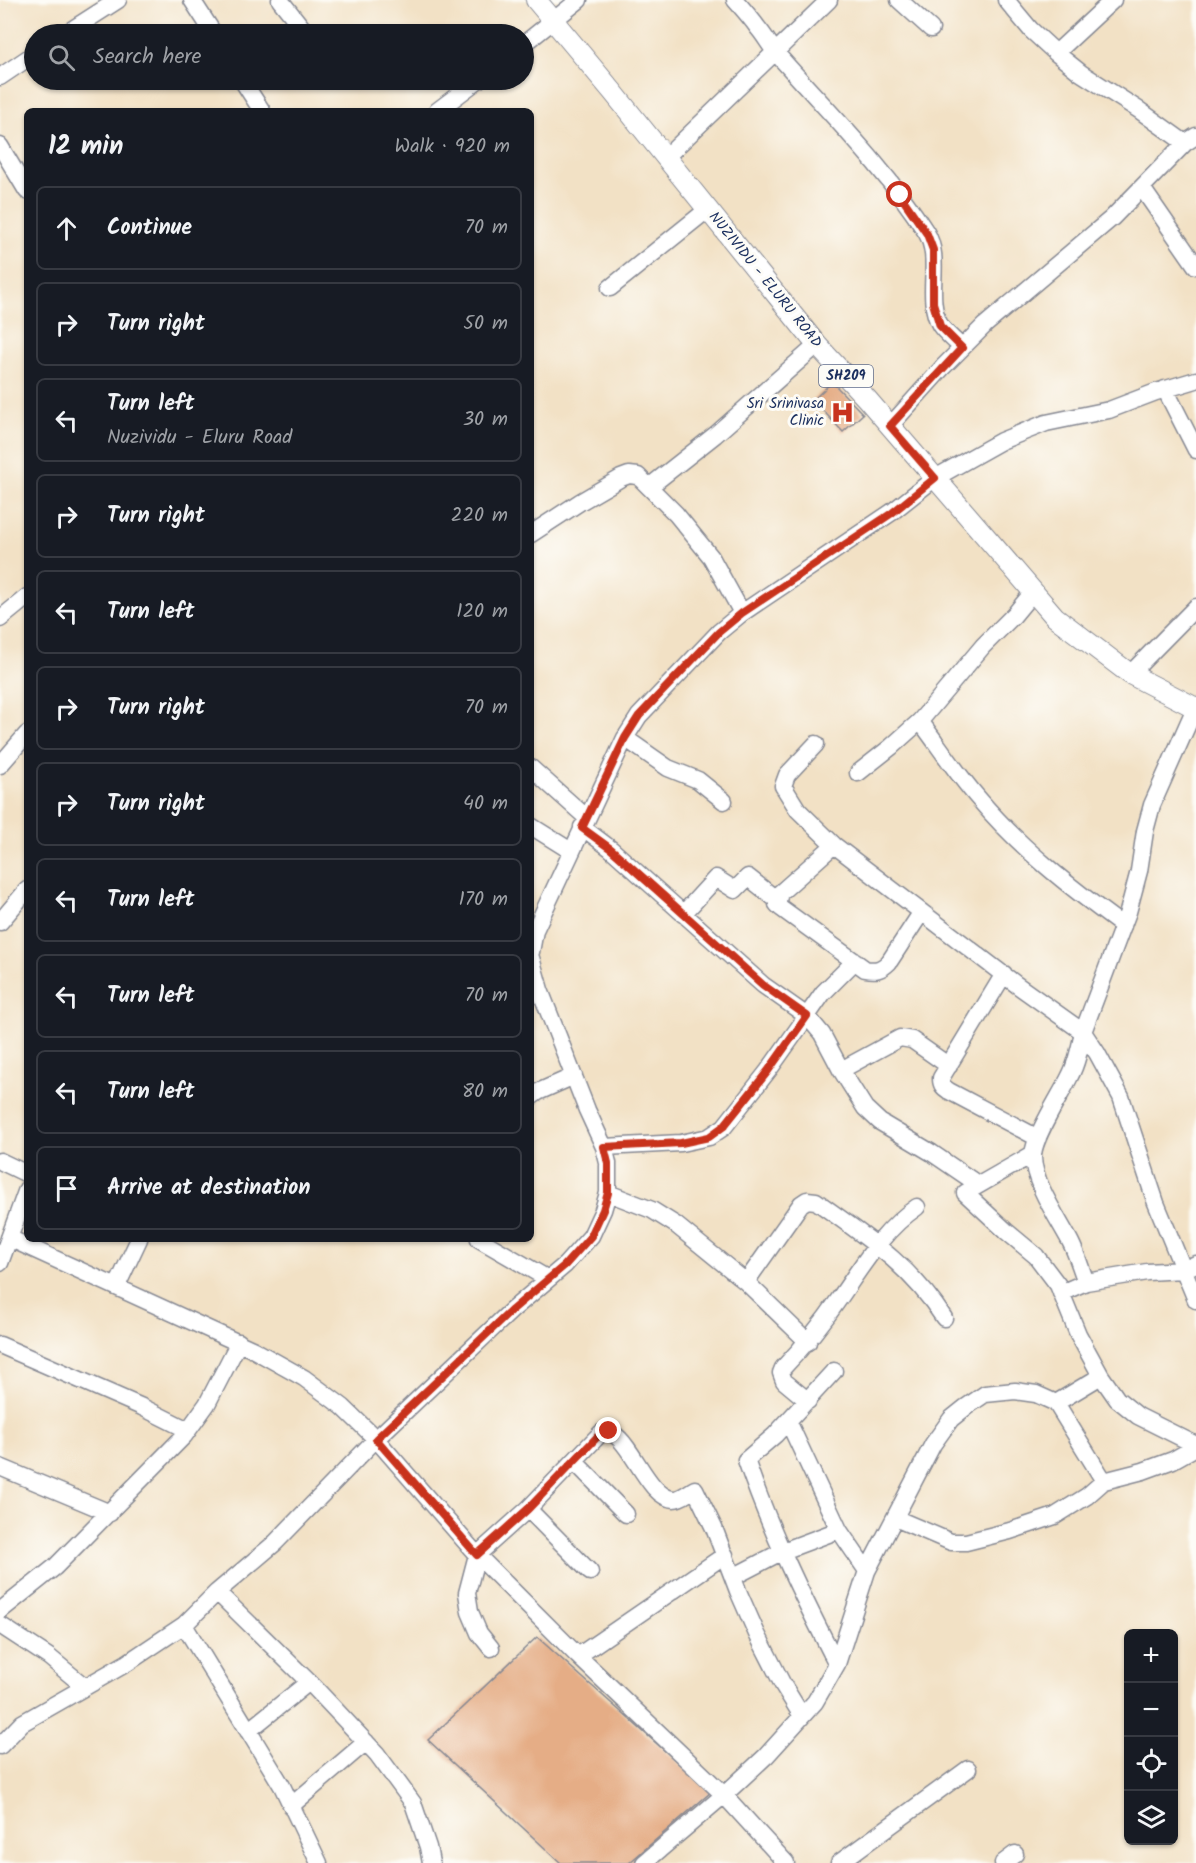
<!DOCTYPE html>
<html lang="en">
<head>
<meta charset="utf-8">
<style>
	body { margin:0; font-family:Kalam,sans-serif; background:#242831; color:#f1f3f6 }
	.controls { position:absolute; right:18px; bottom:18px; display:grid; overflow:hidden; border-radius:9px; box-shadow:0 2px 4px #0004 }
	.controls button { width:54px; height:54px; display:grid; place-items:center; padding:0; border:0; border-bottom:2px solid #363941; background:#171b24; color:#f1f3f6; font:30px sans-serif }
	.stop { position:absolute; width:18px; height:18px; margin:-14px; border:4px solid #c8321e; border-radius:50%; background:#fff }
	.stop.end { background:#c8321e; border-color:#fff; box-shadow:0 2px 6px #0008 }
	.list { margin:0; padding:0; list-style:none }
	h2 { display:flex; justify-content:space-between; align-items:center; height:78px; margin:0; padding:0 24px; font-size:26px }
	h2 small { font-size:20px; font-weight:400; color:#9ea1a6 }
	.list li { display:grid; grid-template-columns:39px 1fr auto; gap:18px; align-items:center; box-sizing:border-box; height:84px; margin:0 12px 12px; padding:0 12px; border:2px solid #363941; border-radius:9px }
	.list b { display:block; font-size:22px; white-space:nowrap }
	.list p { margin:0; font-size:20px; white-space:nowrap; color:#9ea1a6 }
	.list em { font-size:20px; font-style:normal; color:#9ea1a6 }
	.icon { flex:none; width:33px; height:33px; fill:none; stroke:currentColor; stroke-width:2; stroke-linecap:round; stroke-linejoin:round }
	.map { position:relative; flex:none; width:1196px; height:1863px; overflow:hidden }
	.search { position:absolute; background:#171b24; box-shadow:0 2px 4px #0004; left:24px; top:24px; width:510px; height:66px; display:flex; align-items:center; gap:15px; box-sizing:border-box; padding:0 21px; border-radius:33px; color:#9ea1a6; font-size:22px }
	.panel { position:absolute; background:#171b24; box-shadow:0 2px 4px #0004; left:24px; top:108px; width:510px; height:1134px; border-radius:9px }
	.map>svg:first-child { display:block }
</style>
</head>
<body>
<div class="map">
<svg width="1196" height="1863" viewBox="0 0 1196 1863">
	<rect width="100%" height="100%" fill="#fdfcf7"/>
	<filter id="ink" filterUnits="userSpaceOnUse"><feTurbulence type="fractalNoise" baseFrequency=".0167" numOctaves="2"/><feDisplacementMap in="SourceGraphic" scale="12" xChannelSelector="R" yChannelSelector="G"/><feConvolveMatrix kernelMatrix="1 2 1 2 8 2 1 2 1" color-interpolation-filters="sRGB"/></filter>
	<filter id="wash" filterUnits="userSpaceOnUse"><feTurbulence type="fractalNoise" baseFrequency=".008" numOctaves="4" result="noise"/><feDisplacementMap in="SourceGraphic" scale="24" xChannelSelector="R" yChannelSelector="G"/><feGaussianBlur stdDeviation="1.35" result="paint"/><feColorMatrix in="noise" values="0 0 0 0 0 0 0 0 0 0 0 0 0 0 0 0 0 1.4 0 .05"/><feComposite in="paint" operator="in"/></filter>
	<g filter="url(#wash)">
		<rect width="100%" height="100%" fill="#f2e1c5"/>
		<g id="blocks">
			<path fill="#e5ad86" d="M832,382L863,414L843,432L813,400Z
				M537,1637L711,1792L629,1863H561L428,1740Z"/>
		</g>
	</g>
	<g filter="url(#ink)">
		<use href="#blocks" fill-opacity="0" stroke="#868892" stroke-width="1.5"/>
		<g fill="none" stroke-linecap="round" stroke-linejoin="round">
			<defs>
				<path id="minor" d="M192,0L214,34
					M280,0L307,34
					M735,0C743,9 751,18 758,28C765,36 770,46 777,54C828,112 884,166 926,232C943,260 924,296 940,325C945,333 956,341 962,348
					M899,0L931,29
					M1006,0L1031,30L1056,53L1081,73L1139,110L1185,143
					M65,34L118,0
					M524,44L579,0
					M1056,53L1113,0
					M0,77L34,54
					M242,80L262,111
					M437,111L478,80
					M0,146L27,191
					M665,158L829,0
					M1142,188L1196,266
					M610,288L707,210
					M1165,389L1196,450
					M890,426L943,367L985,325L1112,218L1185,143L1196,136
					M649,487L715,435L817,345
					M531,534L580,502L621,478L629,475L638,476L676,514L711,557L742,613
					M0,619L27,597
					M1130,674L1196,607
					M920,721C939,746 957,774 978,798C1020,848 1071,888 1123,926
					M625,738L668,768L698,780L724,801
					M816,744L787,775L783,786L798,810L834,845L1017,985L1083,1032L1097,1053L1121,1097L1156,1203L1196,1300
					M0,765L27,734
					M531,768L587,818
					M858,773L891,747L920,721L983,646L1014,615L1033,592
					M531,826L571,851
					M582,827L611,849L763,985L807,1016L768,1071L724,1127L709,1137L681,1143L604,1147
					M834,845L780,893L777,904L781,908L865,969C876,971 881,970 889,962L921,913
					M683,914L716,878L735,890L748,877L777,900
					M0,922L27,890
					M531,952L535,930L625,738L639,716L719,632L742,613L892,512L935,478L1001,441L1046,423L1109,410L1156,392L1196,380
					M855,961L823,993L807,1016L822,1034L841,1070L900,1038L912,1040L949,1066
					M1004,974L941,1078C941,1085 943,1087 949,1091L1038,1138
					M841,1070L865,1108L880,1122L932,1153L979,1185
					M531,1097L538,1092L574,1076
					M1033,1154L965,1193L1006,1231L1036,1256L1058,1285L1078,1334L1101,1376L1117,1399L1138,1416L1196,1445
					M0,1161L27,1174
					M608,1193L652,1210L676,1225L746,1282L808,1342
					M9,1238L254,1350L304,1378L343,1407L376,1439L477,1555L578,1656L724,1795L766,1756L815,1702L837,1664C803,1598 770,1530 746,1460L775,1435L834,1371
					M479,1239L548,1279
					M0,1263L27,1189
					M746,1282L801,1204L807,1200L816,1201C866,1237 910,1265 944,1318
					M1086,1282C1081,1269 1077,1255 1071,1243C1059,1220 1032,1181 1033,1155C1034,1136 1061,1095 1070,1076C1077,1063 1080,1047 1083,1032L1128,912L1139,871L1145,831L1152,805L1195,708
					M117,1286L139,1239
					M1061,1293L1086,1282L1147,1272L1183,1270L1196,1264
					M0,1345L142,1407L188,1430
					M808,1401L784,1381L781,1373L783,1368C804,1346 822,1324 839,1299C862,1266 883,1230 917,1207
					M1056,1403L1101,1376
					M788,1421L839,1530L867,1571
					M574,1461L626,1514
					M0,1467L110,1513
					M528,1509L590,1572
					M895,1518L951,1542H966L1010,1531L1055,1516L1087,1496L1104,1481L1143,1471L1173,1460L1196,1447
					M733,1577L783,1551L839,1530
					M217,1592L314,1687L377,1754L413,1803L428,1847L431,1863
					M0,1611L55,1567L184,1436L207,1404L239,1342
					M0,1625L49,1657L85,1687
					M184,1625L282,1786L319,1863
					M491,1648L479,1633L470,1612L467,1593L477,1555L528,1509L601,1433C627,1422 644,1498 674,1499C681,1499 689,1492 695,1489L714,1528L738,1591L757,1634L783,1685L802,1716
					M578,1656L725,1555
					M837,1664L867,1571L933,1444L951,1419L966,1407L985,1394L1015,1391L1036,1394L1056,1403L1104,1481
					M248,1731L309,1682
					M0,1746L22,1723L127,1663L184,1625L217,1592L275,1543L376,1439L512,1310L565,1265L591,1236L603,1210L608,1193V1163L604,1147L587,1110L540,990L531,958
					M292,1805L366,1742
					M644,1863L724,1795L786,1863
					M839,1863L968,1769
					M1003,1863L1015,1854"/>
				<path id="major" d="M536,0L613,92L817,345L867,399L1055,617L1130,674L1196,708"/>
			</defs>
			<use href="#minor" stroke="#868892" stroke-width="19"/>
			<use href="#major" stroke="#868892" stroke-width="22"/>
			<use href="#minor" stroke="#fff" stroke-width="16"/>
			<use href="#major" stroke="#fff" stroke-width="20"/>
		</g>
	</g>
	<g fill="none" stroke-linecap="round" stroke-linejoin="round" filter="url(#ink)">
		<path stroke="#c8321e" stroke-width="8" d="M609,1431L601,1433L528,1509L477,1555L376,1439L512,1310L565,1265L591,1236L603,1210L608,1193V1163L604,1147L681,1143L709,1137L724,1126L768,1071L807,1016L763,985L611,849L582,828L625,738L639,716L719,632L742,613L892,513L935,478L890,426L962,348L940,326L933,303V250L927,234L900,195"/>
	</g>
	<defs>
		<symbol id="hospital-bare" viewBox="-9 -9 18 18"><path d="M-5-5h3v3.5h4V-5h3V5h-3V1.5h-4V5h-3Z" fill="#c8321e" stroke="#fdfcf7" stroke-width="2.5" paint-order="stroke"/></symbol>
	</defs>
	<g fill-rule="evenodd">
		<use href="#hospital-bare" x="826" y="396" width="33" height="33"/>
	</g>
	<g text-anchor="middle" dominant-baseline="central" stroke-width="6" stroke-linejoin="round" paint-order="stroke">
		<rect fill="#fdfcf7" stroke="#5f6c8c" stroke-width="1.5" x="819" y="365" width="54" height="22" rx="4.5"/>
		<g font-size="14" font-weight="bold" fill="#1b2f5e">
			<text x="846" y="376">SH209</text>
		</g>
		<g font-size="15" fill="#1b2f5e" stroke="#fdfcf7">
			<text transform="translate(765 280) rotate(51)">NUZIVIDU - ELURU ROAD</text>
		</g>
		<g font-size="15" fill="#1b2f5e" stroke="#fdfcf7" text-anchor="end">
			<text x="824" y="404">Sri Srinivasa<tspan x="824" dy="17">Clinic</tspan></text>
		</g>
	</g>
</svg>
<div class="controls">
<button>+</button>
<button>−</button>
<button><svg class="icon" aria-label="locate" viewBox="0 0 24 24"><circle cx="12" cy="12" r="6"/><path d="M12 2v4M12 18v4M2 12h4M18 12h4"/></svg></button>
<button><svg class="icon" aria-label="layers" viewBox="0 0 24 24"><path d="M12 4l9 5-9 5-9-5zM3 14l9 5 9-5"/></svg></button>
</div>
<div class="stop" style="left:900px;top:195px"></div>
<div class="stop end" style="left:609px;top:1431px"></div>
<div class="search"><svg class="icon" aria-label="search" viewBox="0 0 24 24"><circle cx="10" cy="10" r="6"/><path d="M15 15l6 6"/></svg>Search here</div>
<section class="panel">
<h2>12 min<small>Walk · 920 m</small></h2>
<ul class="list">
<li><svg class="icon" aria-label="ahead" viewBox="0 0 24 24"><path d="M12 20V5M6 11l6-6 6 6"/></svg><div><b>Continue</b></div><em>70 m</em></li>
<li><svg class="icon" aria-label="right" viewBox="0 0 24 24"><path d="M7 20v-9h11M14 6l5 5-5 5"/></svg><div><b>Turn right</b></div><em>50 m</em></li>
<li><svg class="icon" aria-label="left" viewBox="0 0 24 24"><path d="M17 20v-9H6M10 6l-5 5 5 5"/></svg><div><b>Turn left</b><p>Nuzividu - Eluru Road</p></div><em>30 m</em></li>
<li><svg class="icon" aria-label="right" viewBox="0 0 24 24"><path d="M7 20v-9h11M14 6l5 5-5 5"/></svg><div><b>Turn right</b></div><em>220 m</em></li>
<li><svg class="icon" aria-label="left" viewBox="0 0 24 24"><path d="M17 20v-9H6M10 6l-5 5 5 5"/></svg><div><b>Turn left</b></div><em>120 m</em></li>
<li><svg class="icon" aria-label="right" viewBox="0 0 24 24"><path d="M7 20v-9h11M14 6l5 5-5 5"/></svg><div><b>Turn right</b></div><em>70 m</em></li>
<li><svg class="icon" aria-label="right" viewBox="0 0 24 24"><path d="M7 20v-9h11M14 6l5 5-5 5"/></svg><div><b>Turn right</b></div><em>40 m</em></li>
<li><svg class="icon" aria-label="left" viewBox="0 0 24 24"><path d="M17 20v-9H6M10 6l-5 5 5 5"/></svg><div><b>Turn left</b></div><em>170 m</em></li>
<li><svg class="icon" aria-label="left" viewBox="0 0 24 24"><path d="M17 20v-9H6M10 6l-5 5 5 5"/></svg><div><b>Turn left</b></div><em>70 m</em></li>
<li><svg class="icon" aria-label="left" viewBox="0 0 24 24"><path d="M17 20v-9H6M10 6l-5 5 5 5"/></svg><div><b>Turn left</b></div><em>80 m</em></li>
<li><svg class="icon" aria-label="arrive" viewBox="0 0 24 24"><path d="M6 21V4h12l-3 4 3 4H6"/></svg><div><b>Arrive at destination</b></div></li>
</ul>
</section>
</div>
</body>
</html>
